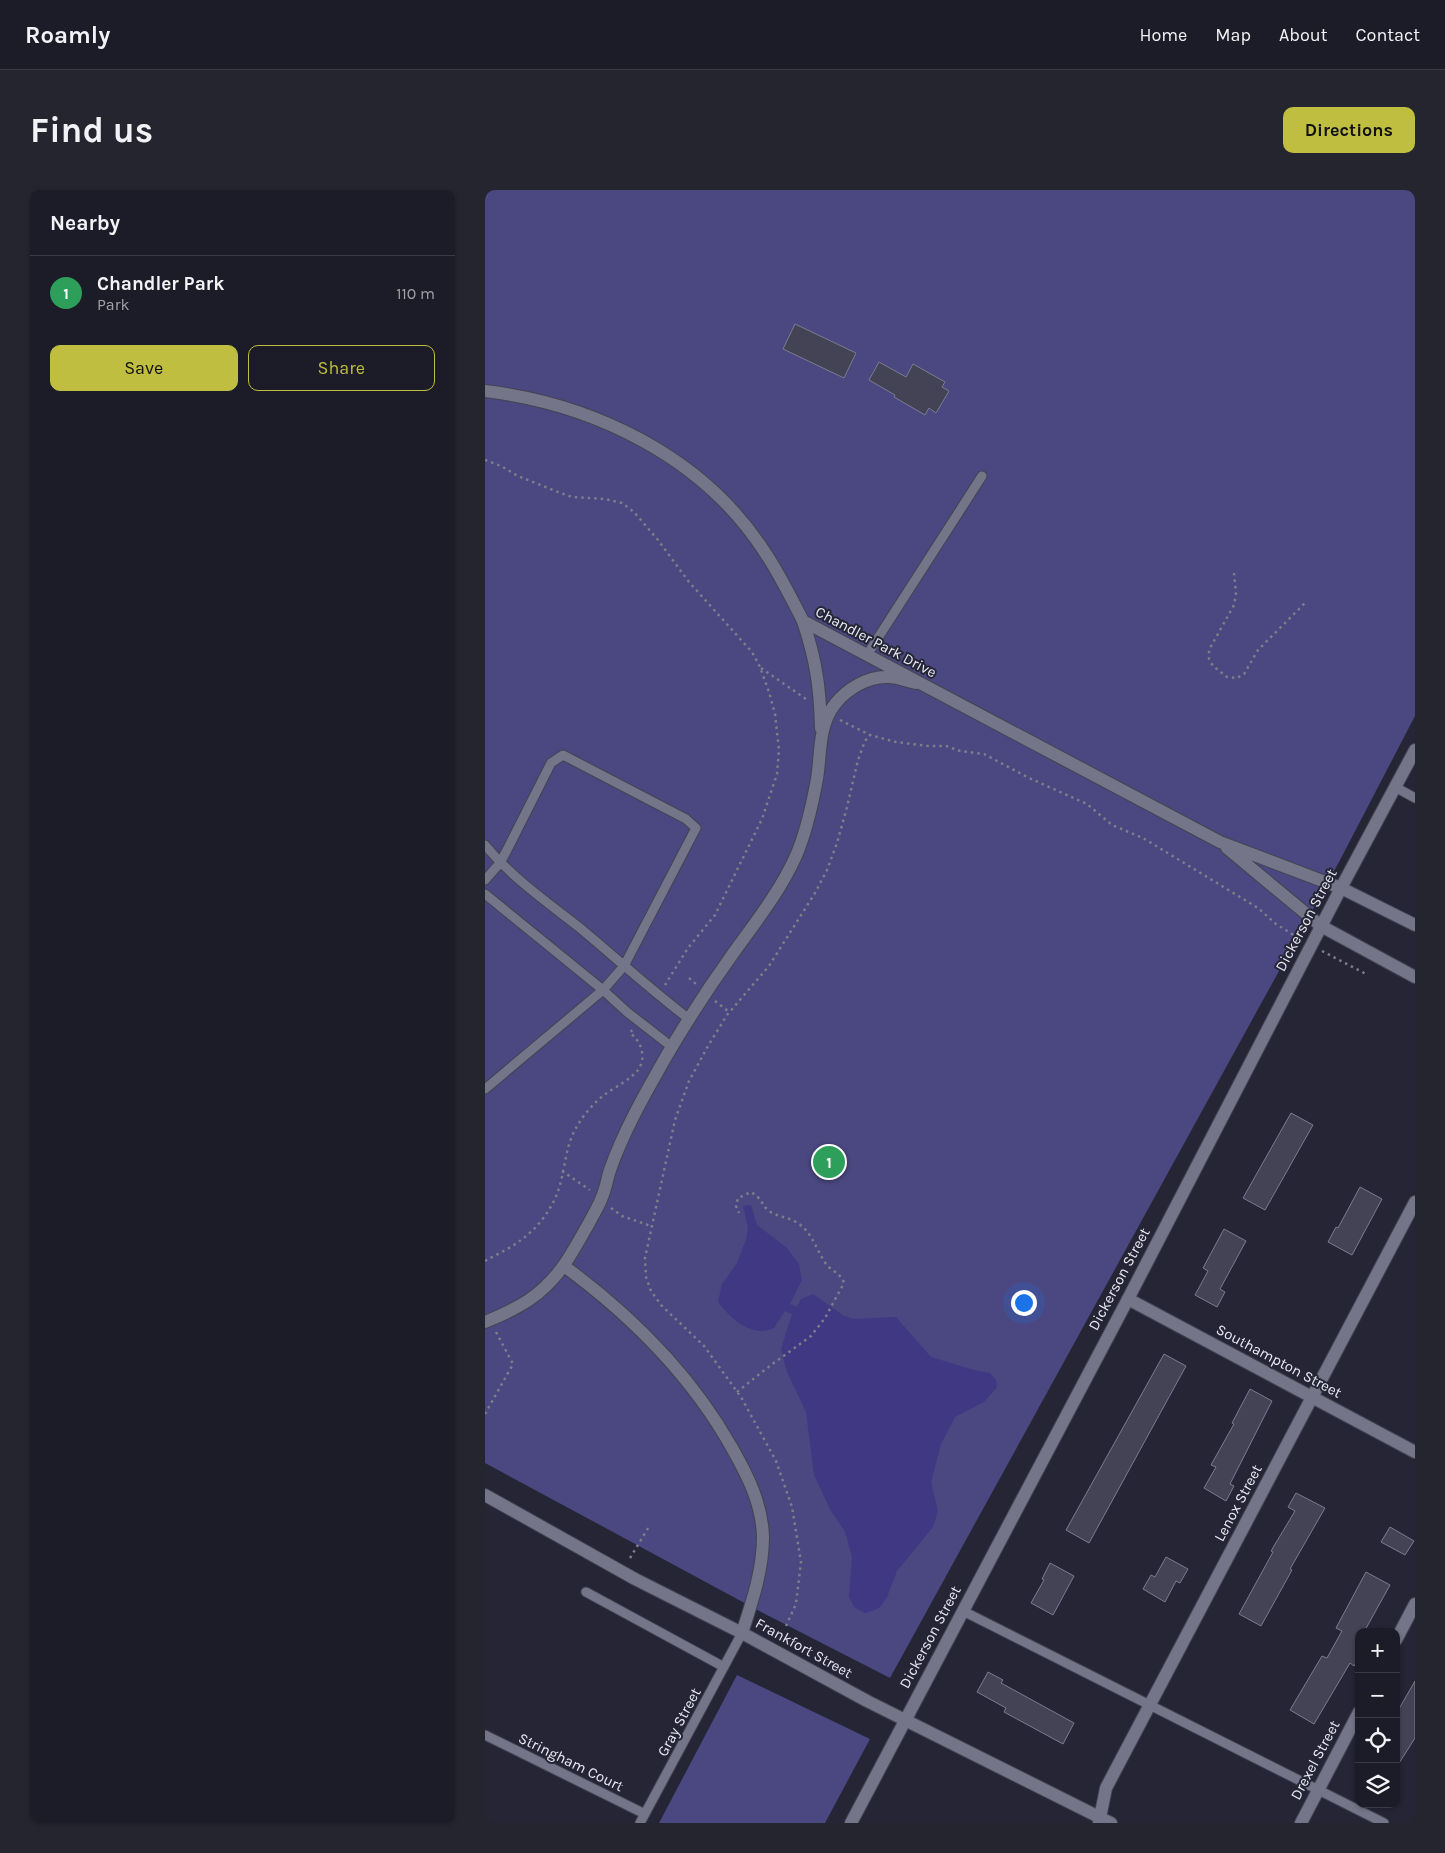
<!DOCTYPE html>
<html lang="en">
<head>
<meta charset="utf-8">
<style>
	body { margin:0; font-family:Karla,sans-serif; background:#252530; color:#f1f3f6 }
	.controls { position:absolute; right:15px; bottom:15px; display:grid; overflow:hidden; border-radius:10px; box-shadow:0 1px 4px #0004 }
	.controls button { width:45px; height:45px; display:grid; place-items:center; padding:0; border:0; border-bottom:1px solid #3a3a45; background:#1c1c28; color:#f1f3f6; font:25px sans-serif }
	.you { position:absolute; left:538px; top:1112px; width:18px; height:18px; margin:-12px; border:4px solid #fff; border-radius:50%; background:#1a73e8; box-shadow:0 0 0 8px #1a73e833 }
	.badge { display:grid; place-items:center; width:32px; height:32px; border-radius:50%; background:#bfbe41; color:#fff; font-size:16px; font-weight:700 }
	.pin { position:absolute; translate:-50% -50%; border:2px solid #fff; box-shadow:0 1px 5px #0006 }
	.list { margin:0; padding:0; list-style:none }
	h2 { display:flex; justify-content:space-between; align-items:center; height:65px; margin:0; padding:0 20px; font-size:21px }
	h2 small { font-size:16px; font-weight:400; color:#a0a1a8 }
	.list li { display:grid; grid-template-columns:32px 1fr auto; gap:15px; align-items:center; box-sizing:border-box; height:75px; padding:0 20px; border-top:1px solid #3a3a45 }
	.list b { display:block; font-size:19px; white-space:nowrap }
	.list p { margin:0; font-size:16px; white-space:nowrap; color:#a0a1a8 }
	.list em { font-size:16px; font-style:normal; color:#a0a1a8 }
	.actions { display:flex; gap:10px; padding:15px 20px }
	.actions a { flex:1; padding:11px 0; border:1px solid #bfbe41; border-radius:10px; text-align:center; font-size:18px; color:#bfbe41 }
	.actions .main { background:#bfbe41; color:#111 }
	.icon { flex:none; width:28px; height:28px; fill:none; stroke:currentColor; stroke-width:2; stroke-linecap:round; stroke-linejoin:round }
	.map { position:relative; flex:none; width:930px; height:1633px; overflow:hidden; border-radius:10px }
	header { display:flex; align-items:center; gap:30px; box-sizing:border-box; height:70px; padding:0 25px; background:#1c1c28; border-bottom:1px solid #3a3a45 }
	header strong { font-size:24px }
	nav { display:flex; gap:28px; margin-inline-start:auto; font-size:18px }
	.intro { display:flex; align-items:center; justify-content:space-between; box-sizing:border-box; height:120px; padding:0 30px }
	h1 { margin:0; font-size:35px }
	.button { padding:12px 22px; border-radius:10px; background:#bfbe41; color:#111; font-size:18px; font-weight:700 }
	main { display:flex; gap:30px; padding:0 30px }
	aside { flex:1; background:#1c1c28; border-radius:10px; box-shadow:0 1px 4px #0004 }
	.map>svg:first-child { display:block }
</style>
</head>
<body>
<header>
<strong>Roamly</strong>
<nav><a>Home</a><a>Map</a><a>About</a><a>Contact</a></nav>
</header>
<div class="intro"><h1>Find us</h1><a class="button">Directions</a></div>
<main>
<aside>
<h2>Nearby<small></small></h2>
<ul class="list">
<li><span class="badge" style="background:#2e9e5b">1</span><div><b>Chandler Park</b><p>Park</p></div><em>110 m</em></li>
</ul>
<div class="actions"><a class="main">Save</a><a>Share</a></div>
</aside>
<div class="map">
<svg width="930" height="1633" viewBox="0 0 930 1633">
	<rect width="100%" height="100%" fill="#252536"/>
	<path fill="#4b4781" d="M0,0H930V526L854,672L405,1488L280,1424L0,1273Z
		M252,1485L385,1549L340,1633H174Z"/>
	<path fill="#413883" d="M266,1015L272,1035L302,1058L314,1074L317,1090L305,1114L312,1117L316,1109L328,1104L358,1125L368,1129L411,1127L446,1167L489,1180L505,1183L511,1190L512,1197L499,1212L470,1227L456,1254L446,1292L453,1321L448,1337L412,1381L402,1407L395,1417L388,1421L380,1423L369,1417L364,1407L367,1367L360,1342L346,1321L329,1285L321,1222L302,1182L296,1159L307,1124L300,1121L289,1138C286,1139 281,1141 277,1141C259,1141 243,1125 233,1112L237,1094L252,1073L261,1050L263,1037L258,1016Z"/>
	<path fill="#434355" stroke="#7c7c90" d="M310,134L371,163L359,188L298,159Z
		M394,172L421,187L428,174L460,192L457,197L464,201L451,223L444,218L440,225L409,207L410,205L384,190Z
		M806,923L828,935L780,1020L758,1008Z
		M875,997L897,1009L867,1065L843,1052L851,1037L853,1038Z
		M739,1039L761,1051L735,1099L740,1102L732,1117L710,1105L723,1081L718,1078Z
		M679,1164L701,1176L604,1353L581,1340Z
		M765,1199L787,1211L745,1294L749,1296L741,1311L719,1298L731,1277L726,1275L749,1234L747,1233Z
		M811,1303L840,1318L805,1379L807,1380L776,1436L754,1424L788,1362L786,1361L810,1321L803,1317Z
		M905,1337L929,1351L920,1365L896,1352Z
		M681,1367L703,1379L695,1393L691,1391L680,1412L658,1399L666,1385L670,1387Z
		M565,1373L589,1386L568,1425L546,1413L559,1390L557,1389Z
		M881,1382L905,1395L879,1442H874V1468L869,1476L865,1473L829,1534L805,1520L837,1466L842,1468L857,1441L851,1438Z
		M503,1482L518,1490L516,1493L589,1533L578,1554L519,1522L521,1518L492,1502Z
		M930,1491V1548L911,1578V1524Z"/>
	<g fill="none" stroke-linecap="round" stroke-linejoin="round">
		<defs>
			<path id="lane" d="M382,465L497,286
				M910,597L930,608
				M0,655C27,688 62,712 95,738C131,768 166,800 204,829
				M0,690L15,673L22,660L66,573L78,565L201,629L211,638L139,776L118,800L0,899
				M0,704L118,800L142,822L187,857
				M101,1402L239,1477
				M478,1421L899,1633
				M0,1545L160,1624
				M155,1633L257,1443"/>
			<path id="street" d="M318,431C331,470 335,497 336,538
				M79,1076C147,1126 206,1185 247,1258C263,1286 277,1314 278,1347C278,1380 267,1412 257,1443
				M643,1109L930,1262
				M0,1132C34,1118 57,1106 79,1075C88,1062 96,1047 104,1033C108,1025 114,1016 117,1007C121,998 122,989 125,980C139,940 161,902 182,865C202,831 224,797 247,765C269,734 294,703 310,668C321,644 327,616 332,589C336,564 333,536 350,514C362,499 383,486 403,487C412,487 422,491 431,493
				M0,1305L150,1389L257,1443L382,1511L626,1633
				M911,1450L930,1414
				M614,1633L621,1598L930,1012
				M816,1633L874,1522"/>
			<path id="secondary" d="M0,201C109,214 218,267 279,361C294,383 306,408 318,431L735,652L856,698L930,735
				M742,658L836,736L930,787
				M366,1633L643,1109L856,698L930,560"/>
		</defs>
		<use href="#lane" stroke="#444351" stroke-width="11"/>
		<use href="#street" stroke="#444351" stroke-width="14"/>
		<use href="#secondary" stroke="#444351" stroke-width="14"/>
		<path stroke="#7d7d8b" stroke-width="2.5" stroke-dasharray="2.5 4" stroke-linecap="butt" d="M0,270L16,276L33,286L73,302L87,307L120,309L137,313L149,322L173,350L204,392L267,462L275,477L284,502L290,524L294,560L292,584L277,629L230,725L203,758L180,795
			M749,383L751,404L749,415L724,460V469L728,476L742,487L752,488L759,484L773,460L822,411
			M276,478L321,509
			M355,530L385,545L411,552L443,556H461L475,561L499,564L544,588L602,614L627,635L658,648L773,718L791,734L815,749
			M837,761L881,784
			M204,788L211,794
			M230,811L244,822
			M77,981L105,1000
			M126,1018L137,1026L166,1036
			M0,1071C12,1064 26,1058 36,1050C53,1038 68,1018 74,998C81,976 80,954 94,933C100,923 110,912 119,905C130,897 145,890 153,880C162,867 156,851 145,843L147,840
			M252,1202L282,1178L326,1146L340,1128L359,1093C356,1083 346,1081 341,1074C330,1058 327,1040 309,1031C301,1027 291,1026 284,1021C276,1015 278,1009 266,1002L253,1008L251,1016L254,1023
			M0,1224L28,1174L11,1142
			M145,1368L165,1335
			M301,1436L311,1414L316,1372L307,1317L291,1271L256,1207L219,1156L176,1115L166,1101L161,1087L160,1068L190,930L204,891L223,856L242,825L284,776L330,703L342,680L352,653L361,621L373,570L380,551L385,545"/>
		<use href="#lane" stroke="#757589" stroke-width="9"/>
		<use href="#street" stroke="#757589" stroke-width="12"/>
		<use href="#secondary" stroke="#757589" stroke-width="12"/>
	</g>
	<g text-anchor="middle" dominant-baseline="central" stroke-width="4" stroke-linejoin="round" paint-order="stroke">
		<g font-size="15" fill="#eaeaf5" stroke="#252536">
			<text transform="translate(391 452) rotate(28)">Chandler Park Drive</text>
			<text transform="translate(821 730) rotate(-62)">Dickerson Street</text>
			<text transform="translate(634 1089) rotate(-62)">Dickerson Street</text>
			<text transform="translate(794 1171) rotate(28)">Southampton Street</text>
			<text transform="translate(753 1313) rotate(-62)">Lenox Street</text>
			<text transform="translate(445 1447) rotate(-62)">Dickerson Street</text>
			<text transform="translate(319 1458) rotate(29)">Frankfort Street</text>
			<text transform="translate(194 1532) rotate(-62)">Gray Street</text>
			<text transform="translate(830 1570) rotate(-62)">Drexel Street</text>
			<text transform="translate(86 1572) rotate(26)">Stringham Court</text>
		</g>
	</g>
</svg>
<div class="controls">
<button>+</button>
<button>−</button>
<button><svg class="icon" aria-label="locate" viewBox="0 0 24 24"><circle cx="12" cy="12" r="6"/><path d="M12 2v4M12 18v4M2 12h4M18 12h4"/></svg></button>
<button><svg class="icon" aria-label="layers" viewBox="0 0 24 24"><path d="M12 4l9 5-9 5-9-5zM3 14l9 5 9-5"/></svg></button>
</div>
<div class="you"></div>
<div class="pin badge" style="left:344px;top:972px;background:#2e9e5b">1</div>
</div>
</main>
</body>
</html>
